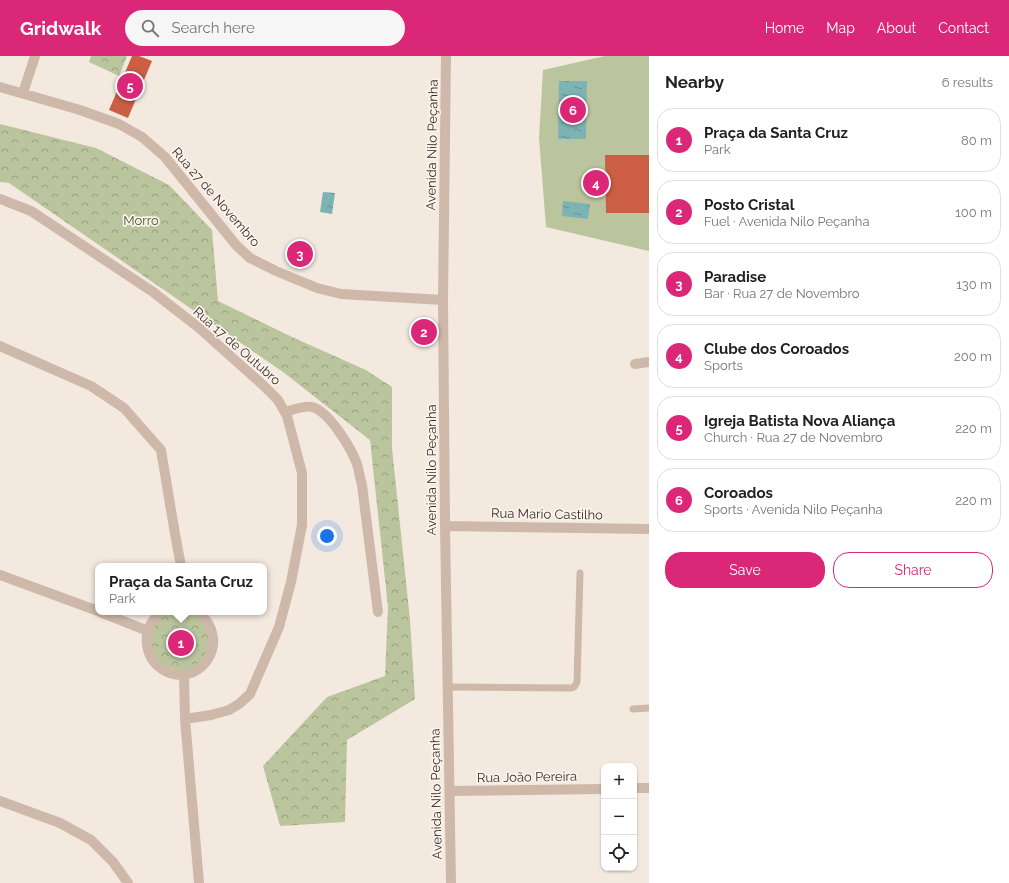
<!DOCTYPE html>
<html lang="en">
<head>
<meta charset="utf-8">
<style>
	body { margin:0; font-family:Raleway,sans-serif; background:#f6f6f6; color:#202124 }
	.controls { position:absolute; right:12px; bottom:12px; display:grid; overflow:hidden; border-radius:8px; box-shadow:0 1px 3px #0004 }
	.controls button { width:36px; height:36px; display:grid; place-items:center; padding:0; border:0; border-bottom:1px solid #e0e0e0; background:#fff; color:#202124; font:20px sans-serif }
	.you { position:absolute; left:327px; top:480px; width:14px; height:14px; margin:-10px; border:3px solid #fff; border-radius:50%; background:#1a73e8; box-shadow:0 0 0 6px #1a73e833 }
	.badge { display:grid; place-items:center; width:26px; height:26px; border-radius:50%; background:#db2777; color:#fff; font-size:13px; font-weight:700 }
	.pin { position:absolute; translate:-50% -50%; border:2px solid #fff; box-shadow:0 1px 4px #0006 }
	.popup { position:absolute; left:95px; top:507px; width:172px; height:52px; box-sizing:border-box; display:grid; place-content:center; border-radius:8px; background:#fff; filter:drop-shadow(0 1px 3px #0005); font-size:13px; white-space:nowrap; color:#757577 }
	.popup b { font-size:15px; color:#202124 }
	.popup::after { content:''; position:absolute; left:50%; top:100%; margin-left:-8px; border:8px solid transparent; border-top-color:#fff }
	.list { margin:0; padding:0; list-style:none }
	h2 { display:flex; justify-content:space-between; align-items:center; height:52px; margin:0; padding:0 16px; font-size:17px }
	h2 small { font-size:13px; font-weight:400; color:#757577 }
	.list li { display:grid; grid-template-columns:26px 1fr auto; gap:12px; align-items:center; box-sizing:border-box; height:64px; margin:0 8px 8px; padding:0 8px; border:1px solid #e0e0e0; border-radius:16px }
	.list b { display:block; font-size:15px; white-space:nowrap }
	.list p { margin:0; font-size:13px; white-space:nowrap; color:#757577 }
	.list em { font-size:13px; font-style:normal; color:#757577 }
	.actions { display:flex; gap:8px; padding:12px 16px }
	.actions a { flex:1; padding:9px 0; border:1px solid #db2777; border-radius:16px; text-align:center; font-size:14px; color:#db2777 }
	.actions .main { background:#db2777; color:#fff }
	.icon { flex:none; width:22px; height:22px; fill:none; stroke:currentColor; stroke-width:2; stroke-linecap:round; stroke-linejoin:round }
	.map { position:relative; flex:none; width:649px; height:827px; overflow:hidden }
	header { display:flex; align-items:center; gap:24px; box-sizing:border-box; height:56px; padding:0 20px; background:#db2777; color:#fff }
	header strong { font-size:19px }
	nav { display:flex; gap:22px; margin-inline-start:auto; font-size:14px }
	.search { width:280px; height:36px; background:#f6f6f6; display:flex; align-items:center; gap:10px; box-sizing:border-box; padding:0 14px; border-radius:22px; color:#757577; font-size:15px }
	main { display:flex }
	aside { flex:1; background:#fff }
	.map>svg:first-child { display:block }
</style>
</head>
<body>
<header>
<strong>Gridwalk</strong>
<div class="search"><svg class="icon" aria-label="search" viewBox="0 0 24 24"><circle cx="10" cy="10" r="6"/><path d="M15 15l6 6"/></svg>Search here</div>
<nav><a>Home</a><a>Map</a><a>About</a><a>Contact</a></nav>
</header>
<main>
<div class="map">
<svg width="649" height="827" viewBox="0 0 649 827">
	<defs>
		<pattern id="forest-crowns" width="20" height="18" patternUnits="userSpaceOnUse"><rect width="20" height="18" fill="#bac59d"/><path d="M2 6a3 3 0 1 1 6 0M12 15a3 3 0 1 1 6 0" fill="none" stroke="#98a080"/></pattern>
		<pattern id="water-ripples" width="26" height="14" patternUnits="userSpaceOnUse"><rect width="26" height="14" fill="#7cb3b3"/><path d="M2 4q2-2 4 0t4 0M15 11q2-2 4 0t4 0" fill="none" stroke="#679292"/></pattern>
	</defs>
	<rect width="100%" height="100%" fill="#f4e9df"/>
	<path fill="url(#forest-crowns)" d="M91,0H127L119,20L89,6Z
		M0,68L96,92L169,129L212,174L218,245L292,281L366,314L392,331V392L410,564L415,643L347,684L345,766L280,770L263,710L327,641L385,620L388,551L370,384L283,316L9,127L0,126Z
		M167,556H195L210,570L209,601L185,617L157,607L148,583L154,567Z"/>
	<path fill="#bac59d" d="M605,0H649V195L546,171L539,82L543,14Z"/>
	<path fill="url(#water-ripples)" d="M559,25H587L586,83H558Z
		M323,136L335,137L332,158L320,156Z
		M563,145L590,148L588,163L562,160Z"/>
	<path fill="#cc5e45" d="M132,0H139L152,5L128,62L109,54Z
		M605,99H649V157H606Z"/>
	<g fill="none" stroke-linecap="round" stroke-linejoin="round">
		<path stroke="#ceb8a9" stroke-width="7" d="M448,631L571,632L574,631L577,626L580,517
			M633,653L649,652"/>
		<path stroke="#ceb8a9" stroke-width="10" d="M446,0L443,244L445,470L451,827
			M0,31L80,54L119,68L142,81L165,101L236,189L250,202L276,215L317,232L341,238L443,244
			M23,37L35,0
			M0,143L31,155L153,236L198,271L264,330L278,344L287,360L302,417V469L291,526L279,571L250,638L239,648L229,654L211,659L185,663
			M0,290L91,330L124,352L161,394L175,478L181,510
			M635,308L649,306
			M285,356C293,354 304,349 312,351C329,355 351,392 357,408C359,415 360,422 362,429L378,556
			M445,470L649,473
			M0,519L98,555
			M100,556L148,575
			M162,556C152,563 145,574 147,588C148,598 153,607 162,613C197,636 235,586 198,556
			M184,618L185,663L199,827
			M634,732H649
			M450,735L604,733
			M0,745L60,767L91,784L113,806L128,827"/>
	</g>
	<g text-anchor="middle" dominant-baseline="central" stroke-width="3.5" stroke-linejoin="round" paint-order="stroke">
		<g font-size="13" fill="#3a2e2a" stroke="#fbf3ec">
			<text transform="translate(432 89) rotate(-89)">Avenida Nilo Peçanha</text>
			<text transform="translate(216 141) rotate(49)">Rua 27 de Novembro</text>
			<text transform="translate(237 290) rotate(41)">Rua 17 de Outubro</text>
			<text transform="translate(431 414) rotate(-90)">Avenida Nilo Peçanha</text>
			<text transform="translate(547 458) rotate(1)">Rua Mario Castilho</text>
			<text transform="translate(527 721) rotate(-1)">Rua João Pereira</text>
			<text transform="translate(436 738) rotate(-91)">Avenida Nilo Peçanha</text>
		</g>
		<g font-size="13" fill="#4c5a2c" stroke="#fbf3ec">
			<text x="141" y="164">Morro</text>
		</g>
	</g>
</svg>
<div class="controls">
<button>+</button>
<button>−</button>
<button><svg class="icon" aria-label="locate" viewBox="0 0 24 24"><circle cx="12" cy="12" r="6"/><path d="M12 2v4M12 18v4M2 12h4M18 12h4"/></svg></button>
</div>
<div class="you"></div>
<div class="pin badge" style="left:181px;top:587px">1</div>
<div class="popup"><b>Praça da Santa Cruz</b>Park</div>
<div class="pin badge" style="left:424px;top:276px">2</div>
<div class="pin badge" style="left:300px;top:198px">3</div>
<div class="pin badge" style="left:596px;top:127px">4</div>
<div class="pin badge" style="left:130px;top:30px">5</div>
<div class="pin badge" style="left:573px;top:54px">6</div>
</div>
<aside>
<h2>Nearby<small>6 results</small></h2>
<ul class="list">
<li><span class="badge">1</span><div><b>Praça da Santa Cruz</b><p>Park</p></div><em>80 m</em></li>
<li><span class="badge">2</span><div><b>Posto Cristal</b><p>Fuel · Avenida Nilo Peçanha</p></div><em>100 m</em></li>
<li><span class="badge">3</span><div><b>Paradise</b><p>Bar · Rua 27 de Novembro</p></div><em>130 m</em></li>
<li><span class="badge">4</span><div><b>Clube dos Coroados</b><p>Sports</p></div><em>200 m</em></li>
<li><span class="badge">5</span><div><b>Igreja Batista Nova Aliança</b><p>Church · Rua 27 de Novembro</p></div><em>220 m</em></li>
<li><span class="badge">6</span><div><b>Coroados</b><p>Sports · Avenida Nilo Peçanha</p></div><em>220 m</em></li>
</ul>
<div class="actions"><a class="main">Save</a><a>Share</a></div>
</aside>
</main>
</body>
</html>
